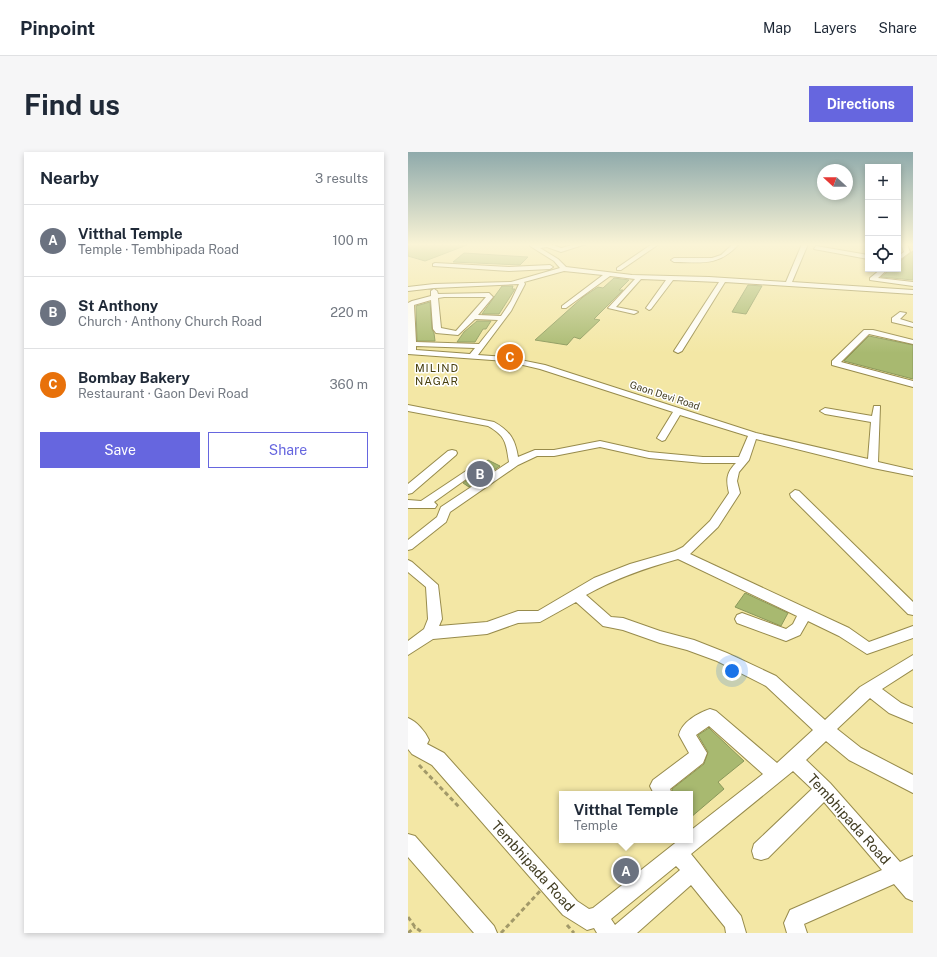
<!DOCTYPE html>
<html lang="en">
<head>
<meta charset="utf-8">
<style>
	body { margin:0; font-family:"Public Sans",sans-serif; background:#f6f6f7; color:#1f2937 }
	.controls { position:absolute; right:12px; top:12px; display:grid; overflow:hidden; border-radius:0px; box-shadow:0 2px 6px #0003 }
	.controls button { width:36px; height:36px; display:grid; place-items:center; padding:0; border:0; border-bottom:1px solid #e0e1e3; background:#fff; color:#1f2937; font:20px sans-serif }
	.compass { position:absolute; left:409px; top:12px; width:36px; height:36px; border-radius:50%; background:#fff; box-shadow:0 2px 6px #0003; rotate:291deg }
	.you { position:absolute; left:324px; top:519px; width:14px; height:14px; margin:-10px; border:3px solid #fff; border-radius:50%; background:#1a73e8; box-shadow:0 0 0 6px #1a73e833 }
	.badge { display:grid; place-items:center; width:26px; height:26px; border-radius:50%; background:#6666df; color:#fff; font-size:13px; font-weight:700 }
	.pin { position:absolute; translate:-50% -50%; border:2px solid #fff; box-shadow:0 1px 4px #0006 }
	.popup { position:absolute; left:151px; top:639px; width:134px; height:52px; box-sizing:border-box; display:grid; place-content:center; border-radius:0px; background:#fff; filter:drop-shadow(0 1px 3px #0005); font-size:13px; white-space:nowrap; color:#747a83 }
	.popup b { font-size:15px; color:#1f2937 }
	.popup::after { content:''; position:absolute; left:50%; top:100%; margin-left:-8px; border:8px solid transparent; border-top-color:#fff }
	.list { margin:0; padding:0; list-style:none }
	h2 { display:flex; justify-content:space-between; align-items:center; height:52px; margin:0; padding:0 16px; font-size:17px }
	h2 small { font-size:13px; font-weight:400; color:#747a83 }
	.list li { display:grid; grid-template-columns:26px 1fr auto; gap:12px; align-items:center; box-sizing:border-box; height:72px; padding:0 16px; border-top:1px solid #e0e1e3 }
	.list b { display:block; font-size:15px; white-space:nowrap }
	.list p { margin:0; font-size:13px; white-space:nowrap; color:#747a83 }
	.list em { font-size:13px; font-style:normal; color:#747a83 }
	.actions { display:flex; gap:8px; padding:12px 16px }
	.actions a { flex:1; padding:9px 0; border:1px solid #6666df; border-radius:0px; text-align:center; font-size:14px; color:#6666df }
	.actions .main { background:#6666df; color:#fff }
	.icon { flex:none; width:22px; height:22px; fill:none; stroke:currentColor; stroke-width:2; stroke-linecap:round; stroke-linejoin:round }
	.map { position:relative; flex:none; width:505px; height:781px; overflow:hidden; border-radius:0px }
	header { display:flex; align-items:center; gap:24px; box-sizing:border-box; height:56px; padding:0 20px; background:#fff; border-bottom:1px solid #e0e1e3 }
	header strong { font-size:19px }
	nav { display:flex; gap:22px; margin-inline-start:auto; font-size:14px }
	.intro { display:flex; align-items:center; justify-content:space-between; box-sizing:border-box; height:96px; padding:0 24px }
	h1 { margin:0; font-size:28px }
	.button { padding:10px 18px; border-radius:0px; background:#6666df; color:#fff; font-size:14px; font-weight:700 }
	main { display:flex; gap:24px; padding:0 24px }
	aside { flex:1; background:#fff; border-radius:0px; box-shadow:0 2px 6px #0003 }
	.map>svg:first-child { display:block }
</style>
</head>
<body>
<header>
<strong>Pinpoint</strong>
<nav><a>Map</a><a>Layers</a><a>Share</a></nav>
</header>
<div class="intro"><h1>Find us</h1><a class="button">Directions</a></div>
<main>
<aside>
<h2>Nearby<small>3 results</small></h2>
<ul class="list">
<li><span class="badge" style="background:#6b7280">A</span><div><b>Vitthal Temple</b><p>Temple · Tembhipada Road</p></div><em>100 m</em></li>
<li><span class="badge" style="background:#6b7280">B</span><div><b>St Anthony</b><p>Church · Anthony Church Road</p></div><em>220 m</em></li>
<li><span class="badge" style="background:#e8710a">C</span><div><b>Bombay Bakery</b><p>Restaurant · Gaon Devi Road</p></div><em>360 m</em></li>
</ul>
<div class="actions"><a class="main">Save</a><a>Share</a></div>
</aside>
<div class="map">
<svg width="505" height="781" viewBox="0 0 505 781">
	<rect width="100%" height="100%" fill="#f3e7a5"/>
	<path fill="#a8b970" stroke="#8a985b" d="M0,92H59V93L17,109L0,104Z
		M505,99V128L473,125L483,117H490V111Z
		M56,101L120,105L112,113L45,110Z
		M206,126L221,128L211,138H215L186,167L192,168L172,187L166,185L159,193L127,188L175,145L190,135L195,136Z
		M340,133L354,134L338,162L324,160Z
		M94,134H105L104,137H107L91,162H74Z
		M22,150L24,177L26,181L27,189H9L8,154Z
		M69,169H83L78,177H75L67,190H49L56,180Z
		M461,184L505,193V227L436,209Z
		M80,308L92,314L61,335L55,331L72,319L73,316L72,314Z
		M337,441L380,461L373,474L327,455Z
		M301,576L336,609L310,630L316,637L282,666V642H265L264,637L296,612L300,600L290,583Z"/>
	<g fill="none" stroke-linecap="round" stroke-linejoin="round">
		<defs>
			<path id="minor" d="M122,92H142L153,96L168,92H178L153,100L139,95L132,96L150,107L158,115L224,123L301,125L378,130L394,92H400L384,130L505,138V142L317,130L274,199L270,201L266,199L311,130L265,128L243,157L241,158L238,156L258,128L233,127L208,155L228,159L230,160L226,162L200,156L227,127L202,124L158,156H154V154L195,123L156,119L116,130L117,132L103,159L70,203L98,205L137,213L348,281L460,307L463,270L417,262L412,259L417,256L464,264L466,254H472L470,310L505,318V324L465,316L348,287L341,308L331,320L329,329L332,341L310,375L282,402L441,476L461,490L505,474V486L459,502L431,484L400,469L392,483L378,489L329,471L327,467L329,463L334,461L378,477L385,472L389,464L270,407C238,416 208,426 178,443L203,465L215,466L252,479L286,488L319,501L368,524L417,568L452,535L505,503V517L474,537L493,551L505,556V571L481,561L462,546L429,577L453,596L505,623V641L441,608L418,589L398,608L422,631L492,710L505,704V749L498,746L486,732L396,772L399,781H379L376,771L382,758L474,718L416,650L360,706L353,708L346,706L344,699L346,692L404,637L385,619L283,702L333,764L338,781H318L317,775L283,733L229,781H189L186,776L179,778L155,763L24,613L4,602L0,597V566C9,570 17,579 21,588L19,592L36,601L169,749L181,757L185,756L271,688H282V679L355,622L301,574L288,583L299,601L295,611L262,637L264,642H246L242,634L245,628L281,601L271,583C274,570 290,561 302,557L308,559L369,611L405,578L358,534L309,509L279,498L252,491L215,478L195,474L168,450L132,470L110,471L79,482L25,487L0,503V489L16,477L20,467L18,435L0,420V408L4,410L30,433L34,467L31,474L79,470L110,459H130L186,426L222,412L267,399L275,395L302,369L321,341C318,328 318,321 328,311H295L241,306L192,295L146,304H129L110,313L42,360L38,370L4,397L0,398V388L29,365L33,355L101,310C98,291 98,284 80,274L0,259V253L86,270C102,279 107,287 110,305L127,298H146L192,289L241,300L295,305H331L340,284L272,263L257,288L254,289L249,286L265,260L132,217L98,209L0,202V151L4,149L23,144V139L26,137L29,139L30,142L81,141L85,145L70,163L93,164L103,149L111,132L26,136L0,139V135L26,132L103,130L152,116L146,109L122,94ZM36,145H78L48,179L33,176L30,146ZM23,148L25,177L28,181L50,183L67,167L90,168L71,192L8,190L6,153ZM8,194L67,196L62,202L8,198ZM268,714L272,718L207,773L203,767Z
				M244,92H251L213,118H209V116Z
				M325,92H331C310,115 294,110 266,110L263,108L266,106H304L313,103Z
				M493,92H499L502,100L490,109V104L496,100Z
				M408,94L460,103V107L406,97Z
				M27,111L101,115L142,113L145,115L142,117L101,119L25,114V112Z
				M473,117H480L470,126L505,130V134L462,128V126Z
				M492,160L498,161L492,167L505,171V175L484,170V166Z
				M456,178H465L505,188V192L461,182L433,210L505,229V235L424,213V209Z
				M44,298L48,299L49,301L48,303L4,341L0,342V332L40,299Z
				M67,313L72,316L71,318L26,350L29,353L27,356H0V348L13,349Z
				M387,338L391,339L505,450V463L500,462L383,345L382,342Z
				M0,682L7,684L86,774L89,781H66L0,705Z"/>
		</defs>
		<use href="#minor" stroke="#978b4c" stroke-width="2"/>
		<path stroke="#a29969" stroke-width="3" stroke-dasharray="4.5 3" stroke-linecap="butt" d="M11,613L52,656
			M0,765L7,775L15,781
			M159,773L166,781
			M0,781L7,775"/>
		<use href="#minor" fill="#fff" fill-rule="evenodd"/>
		<path stroke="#a29969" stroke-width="3" stroke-dasharray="4.5 3" stroke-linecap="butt" d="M93,781L134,737"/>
	</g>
	<linearGradient id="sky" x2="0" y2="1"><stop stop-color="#8faaab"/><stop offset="0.46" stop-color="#faf4d6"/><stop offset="1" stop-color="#faf4d6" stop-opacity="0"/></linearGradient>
	<rect width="505" height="201" fill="url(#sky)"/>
	<g text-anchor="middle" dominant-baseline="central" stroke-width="3" stroke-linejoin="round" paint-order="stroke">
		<g font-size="10" fill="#423d22" stroke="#fff">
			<text transform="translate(257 243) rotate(18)">Gaon Devi Road</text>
		</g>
		<g font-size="11" letter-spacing="1" fill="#473e0b" stroke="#fff">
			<text x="29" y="216">MILIND<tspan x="29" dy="13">NAGAR</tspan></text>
		</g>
		<g font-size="14" fill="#423d22" stroke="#fff">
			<text transform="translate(441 667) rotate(48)">Tembhipada Road</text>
			<text transform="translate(125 714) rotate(48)">Tembhipada Road</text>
		</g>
	</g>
</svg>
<div class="controls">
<button>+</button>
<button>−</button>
<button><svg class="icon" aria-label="locate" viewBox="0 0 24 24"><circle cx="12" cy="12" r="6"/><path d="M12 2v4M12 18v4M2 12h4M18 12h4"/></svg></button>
</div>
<svg class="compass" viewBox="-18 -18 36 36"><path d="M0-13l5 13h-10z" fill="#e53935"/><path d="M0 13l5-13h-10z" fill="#747a83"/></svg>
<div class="you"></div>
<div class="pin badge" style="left:218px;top:719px;background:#6b7280">A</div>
<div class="popup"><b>Vitthal Temple</b>Temple</div>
<div class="pin badge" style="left:72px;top:322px;background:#6b7280">B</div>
<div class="pin badge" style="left:102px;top:205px;background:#e8710a">C</div>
</div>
</main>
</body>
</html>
